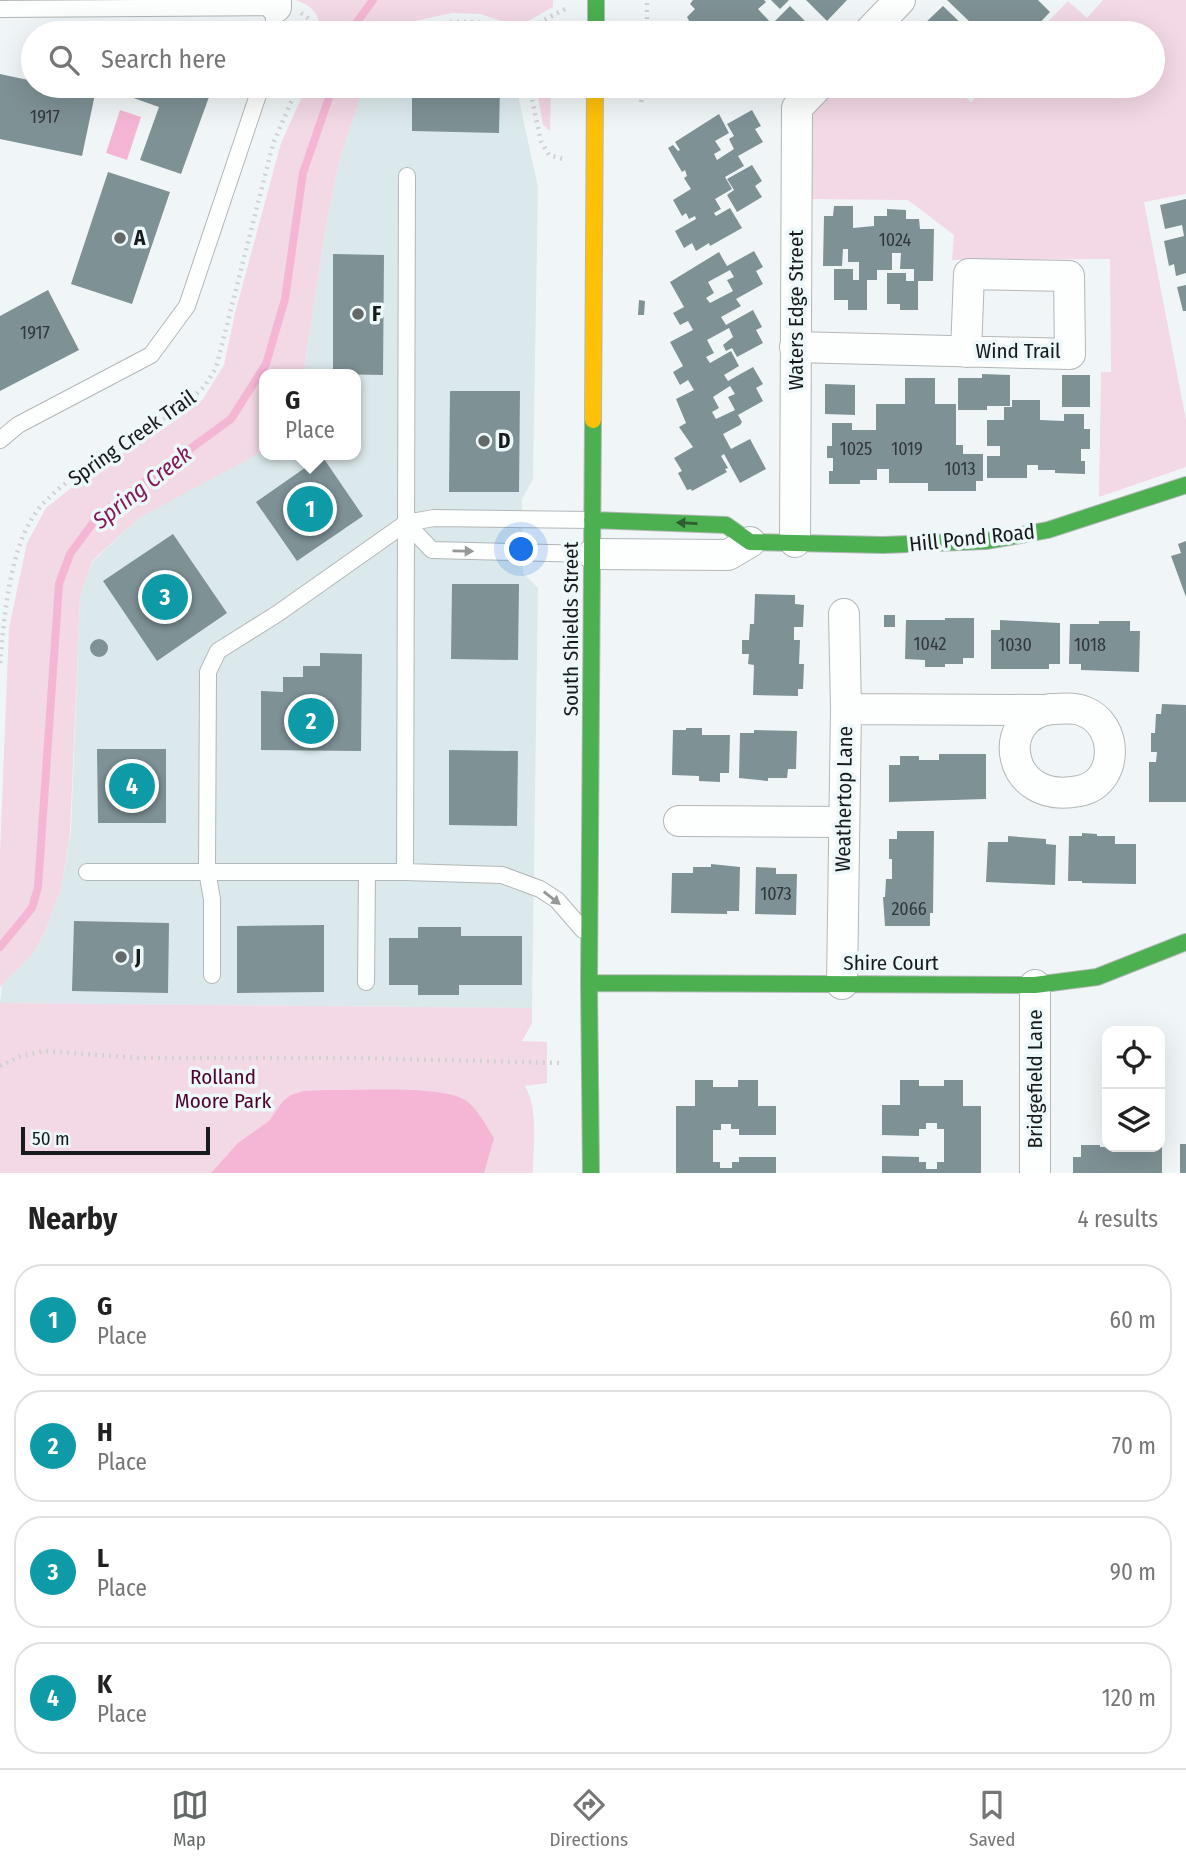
<!DOCTYPE html>
<html lang="en">
<head>
<meta charset="utf-8">
<style>
	body { margin:0; font-family:"Fira Sans Condensed",sans-serif; background:#f6f6f6; color:#222 }
	.controls { position:absolute; right:21px; bottom:21px; display:grid; overflow:hidden; border-radius:14px; box-shadow:0 7px 28px #0002 }
	.controls button { width:63px; height:63px; display:grid; place-items:center; padding:0; border:0; border-bottom:2px solid #e0e0e0; background:#fff; color:#222; font:35px sans-serif }
	.scale { position:absolute; left:21px; bottom:18px; width:189px; box-sizing:border-box; padding-left:7px; border:4px solid #171b1b; border-top:0; font-size:19px; line-height:24px; white-space:nowrap; color:#171b1b; -webkit-text-stroke:5px #edf8fa; paint-order:stroke }
	.you { position:absolute; left:522px; top:550px; width:24px; height:24px; margin:-18px; border:5px solid #fff; border-radius:50%; background:#1a73e8; box-shadow:0 0 0 10px #1a73e833 }
	.badge { display:grid; place-items:center; width:46px; height:46px; border-radius:50%; background:#636868; color:#fff; font-size:23px; font-weight:700 }
	.pin { position:absolute; translate:-50% -50%; border:4px solid #fff; box-shadow:0 2px 7px #0006 }
	.popup { position:absolute; left:259px; top:369px; width:102px; height:91px; box-sizing:border-box; display:grid; place-content:center; border-radius:14px; background:#fff; filter:drop-shadow(0 2px 5px #0005); font-size:23px; white-space:nowrap; color:#767676 }
	.popup b { font-size:26px; color:#222 }
	.popup::after { content:''; position:absolute; left:50%; top:100%; margin-left:-14px; border:14px solid transparent; border-top-color:#fff }
	.list { margin:0; padding:0; list-style:none }
	h2 { display:flex; justify-content:space-between; align-items:center; height:91px; margin:0; padding:0 28px; font-size:30px }
	h2 small { font-size:23px; font-weight:400; color:#767676 }
	.list li { display:grid; grid-template-columns:46px 1fr auto; gap:21px; align-items:center; box-sizing:border-box; height:112px; margin:0 14px 14px; padding:0 14px; border:2px solid #e0e0e0; border-radius:28px }
	.list b { display:block; font-size:26px; white-space:nowrap }
	.list p { margin:0; font-size:23px; white-space:nowrap; color:#767676 }
	.list em { font-size:23px; font-style:normal; color:#767676 }
	.icon { flex:none; width:38px; height:38px; fill:none; stroke:currentColor; stroke-width:2; stroke-linecap:round; stroke-linejoin:round }
	.map { position:relative; flex:none; width:1186px; height:1173px; overflow:hidden }
	.search { position:absolute; background:#fff; box-shadow:0 7px 28px #0002; left:21px; right:21px; top:21px; height:77px; display:flex; align-items:center; gap:18px; box-sizing:border-box; padding:0 24px; border-radius:38px; color:#767676; font-size:26px }
	.sheet { height:595px; background:#fff }
	nav { display:flex; justify-content:space-around; align-items:center; box-sizing:border-box; height:98px; border-top:2px solid #e0e0e0; background:#fff; font-size:19px; color:#767676 }
	nav a { display:grid; justify-items:center; gap:4px }
	nav .on { color:#636868 }
	.map>svg:first-child { display:block }
</style>
</head>
<body>
<div class="map">
<svg width="1186" height="1173" viewBox="0 0 1186 1173">
	<rect width="100%" height="100%" fill="#f0f6f7"/>
	<path fill="#dce9ec" d="M364,86H516L538,187L533,479L522,499L523,573L538,588L532,1008L0,1003L2,983L32,955L45,932L61,889L71,831L80,597L93,561L139,518L264,448V455H356V374H303L327,220L340,158Z"/>
	<path fill="#f3d8e5" d="M295,0H553V7L523,24L513,25L481,14L452,13L358,33H321C319,14 314,6 295,0Z
		M1103,0H1186V194L1144,202L1186,420V467L1099,497L1101,372H1111L1110,259L952,260L954,235L908,200L810,199L811,108L834,86H953L971,102L987,86H1153V33H1037L1068,1L1087,18Z
		M307,86H364L340,158L327,220L303,374H264V448L261,452L139,518L93,560L80,597L70,834L61,889L45,932L32,955L0,987V853L9,628L27,543L46,508L90,473L175,421L203,399L224,365L235,313L281,143Z
		M536,86H551L550,131L543,125Z
		M0,1003L532,1008V1023L522,1041L547,1042V1083L525,1086C539,1111 533,1145 533,1173H0Z"/>
	<path fill="#f5b6d5" d="M120,110L141,117L127,160L106,153Z
		M326,1090C357,1091 447,1084 468,1102C479,1111 486,1126 494,1138L484,1173H211L238,1143L269,1121L283,1101L291,1095L304,1091Z"/>
	<g fill="none" stroke-linecap="round" stroke-linejoin="round">
		<path stroke="#f5b6d5" stroke-width="8" d="M353,33L357,22L373,0
			M0,947L32,908L38,887L59,584L70,554L98,516L231,419L266,364L285,299L303,173L333,86"/>
	</g>
	<path fill="#7e9195" fill-rule="evenodd" d="M693,0H764L766,2L758,9L772,24L790,6L809,25L801,33H771L766,28L761,33H754L750,30L747,33H684L692,26L687,17L695,9L690,4Z
		M771,0H789L780,9Z
		M806,0H847L827,21Z
		M947,0H1038L1050,12L1033,30L1028,25L1019,33H1013L1008,28L1002,33H931L923,25L943,6L970,32L975,27Z
		M0,74L33,81V86H54L95,94L82,156L0,139Z
		M124,86H213L181,174L140,160L159,107L122,94Z
		M412,86H500L499,133L412,131Z
		M752,110L761,126L755,129L763,142L738,156L744,166L725,177L732,189L715,199L721,209L714,213L716,216L730,208L742,228L710,246L709,243L696,251L692,243L684,248L675,231L696,219L695,216L689,219L686,213L682,216L673,200L691,189L684,178L687,176L685,170L682,172L668,148L673,145L678,151L680,150L675,142L719,114L729,133L715,141L721,150L714,154L717,160L734,149L729,139L734,136L727,124Z
		M752,165L762,181L755,186L762,197L737,212L727,195L734,190L727,179Z
		M108,172L170,192L132,304L71,284Z
		M1186,199V273L1176,276L1174,264L1169,266L1164,241L1184,236L1182,225L1165,229L1160,205Z
		M834,206H853V228L874,226V216H887V209L906,210V219H919L920,229H934L933,281H918V310H900V304H887V273H906V281H914V269H900L901,253H892V270H877V280H867V310H848V300H834V269H853V280H859V262H848V249H843L842,266H823L824,216H833Z
		M754,251L763,267L756,271L763,284L736,299L741,306L721,317L726,325L753,310L762,327L756,330L763,343L737,357L732,348L726,351L723,345L733,337L729,328L707,340L714,353L706,357L710,363L731,351L739,366L724,375L728,381L753,367L763,384L756,388L763,401L738,415L742,422L740,425L723,434L731,449L750,439L766,469L740,483L724,454L721,456L728,468L725,469L727,472L692,491L691,489L687,490L678,473L682,471L674,458L693,447L679,427L686,423L676,399L694,390L688,380L680,385L673,372L683,366L670,342L693,330L688,321L680,325L673,313L684,307L670,282L719,252L727,266ZM730,270L734,277L727,280L733,291L710,303L706,298L714,293L708,282ZM730,386L735,394L728,397L735,410L716,419L712,412L719,408L713,397Z
		M333,254L384,255L383,375L333,374Z
		M1186,285V311H1183L1177,287Z
		M48,290L79,350L0,391V316Z
		M639,300L645,301L644,315H638Z
		M982,374L1010,375V406H987V410H958V378H982Z
		M1062,375H1090V407H1062Z
		M905,378H935V404H956V445H963V454H983V481H976V491H928V483H889V469H877V480H860V484H829V471H833V458H827V446H832V423H852V430H876V404H905Z
		M825,384L855,385V415L825,414Z
		M450,391H520L519,492H449Z
		M1012,400H1040V420L1064,421V414H1084V429H1090V449H1081V461H1085V474L1055,473V470H1038V465H1027V478H987V456H1000V446H987V420H1004V407H1012Z
		M322,456L363,516L297,561L256,502Z
		M173,534L227,613L157,661L103,581Z
		M1186,541V597L1171,556L1181,553L1178,544Z
		M452,584H519L518,660L451,659Z
		M755,594L795,595V604L804,605L803,627H794V640H800L799,664H804L803,689H798V696L753,695L754,665L748,664L749,654H742V640H749L750,624H754Z
		M884,615H895V627H884Z
		M945,618H974V658H963V664H945V667H925V660L905,659L906,620H945Z
		M1000,620L1060,623V664H1049V669H991V630H1000Z
		M1099,621H1130V631H1140L1139,672L1081,670V664H1069L1070,624H1099Z
		M90 648a9 9 0 1 1 18 0a9 9 0 1 1-18 0Z
		M320,653L362,654L361,751L261,750V691L283,692V677H303V666H320Z
		M1162,704L1186,705V802H1149V762H1156L1157,752H1151V733H1155L1156,714H1161Z
		M686,728H702V735H730L729,773H720V782L699,781V776L672,775L673,730H686Z
		M754,730L797,731L796,769H788L787,778H768V781L739,778L740,733H754Z
		M97,749H166V823H98Z
		M449,750L518,751L517,826L449,825Z
		M939,754H986V799L889,802V765H900V756H919V760H939Z
		M897,831H934L933,913H930V926H885L883,897H885L886,879H892V859H889V839H897Z
		M1082,833L1097,834V836H1115V844H1136V884L1082,883V881H1068L1069,836H1082Z
		M1008,836L1046,839V844L1056,845L1055,885L986,882L988,842H1008Z
		M711,864L740,867L739,911H727V914L671,913L672,873H693V867H711Z
		M756,867L776,868V874H797L796,915L755,914Z
		M74,921L169,923L168,993L72,991Z
		M324,925V992L237,993V926Z
		M418,927H461V936H522V985H459V995H418V985H389V938H418Z
		M695,1080H713V1087H738V1080H758V1106H776V1135H739V1129H731V1124H721V1130H713V1162H720V1168H732V1162H739V1157H776V1173H676V1106H695Z
		M900,1080H919V1086H944V1080H963V1106H981V1173H882V1156L919,1157V1162H926V1169H937V1162H944V1129H937V1123H926V1129H919V1136L882,1135V1105H900Z
		M1180,1144H1186V1173H1180Z
		M1081,1145H1100V1147H1110V1151H1140V1147H1162V1173H1073V1157H1081Z"/>
	<g fill="none" stroke-linecap="round" stroke-linejoin="round">
		<defs>
			<path id="lane" d="M0,9L276,7L272,33
				M0,440L18,425L151,355L187,306L261,86
				M406,523L432,550L592,554
				M87,872H405L502,875L540,889L557,900L583,930
				M405,872L407,176
				M212,975V899L207,871L208,672L218,651L277,614L406,523L434,518L592,520
				M366,982L367,873"/>
			<path id="street" d="M276,7V0
				M868,33L900,0
				M795,347L1070,354L1069,276L969,274L966,352
				M795,542L797,108L818,86
				M593,554L728,555L750,542
				M846,709L1041,710
				M1051,709C1062,709 1074,707 1083,711C1120,724 1119,784 1079,791C1005,806 994,716 1051,709Z
				M679,821L844,822
				M842,984L846,709L844,614
				M1035,985V1173"/>
			<path id="fast" d="M596,0V33
				M592,520L726,525L750,542L883,545L987,541L1048,530L1186,485
				M589,983L1035,985L1097,977L1186,942
				M591,1173L589,983L593,420"/>
			<path id="slow" d="M593,420L595,86"/>
		</defs>
		<use href="#lane" stroke="#b2b7b7" stroke-width="18"/>
		<use href="#street" stroke="#b2b7b7" stroke-width="32"/>
		<use href="#fast" stroke="#b2b7b7" stroke-width="18"/>
		<use href="#slow" stroke="#b2b7b7" stroke-width="18"/>
		<path stroke="#d1d2d2" stroke-width="4.5" stroke-dasharray="2 5" stroke-linecap="butt" d="M301,13L310,20L314,33
			M395,33C438,23 474,14 516,33
			M520,33L565,9
			M647,33V0
			M529,86L541,141L549,155L563,159
			M641,102L645,86
			M0,663C4,621 9,553 33,517C42,502 57,490 71,479L182,407L204,387L216,368L273,144L298,86
			M0,1066L21,1056L45,1051L140,1058H359L561,1063"/>
		<use href="#lane" stroke="#fdfefe" stroke-width="16"/>
		<use href="#street" stroke="#fdfefe" stroke-width="30"/>
		<use href="#fast" stroke="#4caf50" stroke-width="16"/>
		<use href="#slow" stroke="#ffc107" stroke-width="16"/>
	</g>
	<defs><path id="oneway-solid" d="M-6-.8H1V-3.2L6.5 0L1 3.2V.8H-6Z" transform="scale(1.75)"/></defs>
	<use fill="#2f5e33" href="#oneway-solid" transform="translate(687 523) rotate(-177)"/>
	<g fill="#969898">
		<use href="#oneway-solid" transform="translate(463 551) rotate(1)"/>
		<use href="#oneway-solid" transform="translate(552 898) rotate(38)"/>
	</g>
	<g fill="#636868" stroke="#edf8fa" stroke-width="2.5">
		<circle cx="120" cy="238" r="7"/>
		<circle cx="358" cy="314" r="7"/>
		<circle cx="484" cy="441" r="7"/>
		<circle cx="121" cy="957" r="7"/>
	</g>
	<g text-anchor="middle" dominant-baseline="central" stroke-width="7" stroke-linejoin="round" paint-order="stroke">
		<g font-size="18" fill="#31383a">
			<text x="45" y="117">1917</text>
			<text x="895" y="240">1024</text>
			<text x="35" y="333">1917</text>
			<text x="856" y="449">1025</text>
			<text x="907" y="449">1019</text>
			<text x="960" y="469">1013</text>
			<text x="930" y="644">1042</text>
			<text x="1015" y="645">1030</text>
			<text x="1090" y="645">1018</text>
			<text x="776" y="894">1073</text>
			<text x="909" y="909">2066</text>
		</g>
		<g font-size="21" font-weight="bold" fill="#171b1b" stroke="#edf8fa" text-anchor="start">
			<text x="134" y="238">A</text>
			<text x="372" y="314">F</text>
			<text x="498" y="441">D</text>
			<text x="135" y="957">J</text>
		</g>
		<g font-size="21" fill="#171b1b" stroke="#edf8fa">
			<text transform="translate(796 310) rotate(-90)">Waters Edge Street</text>
			<text x="1018" y="351">Wind Trail</text>
			<text transform="translate(132 438) rotate(-35)">Spring Creek Trail</text>
			<text transform="translate(972 538) rotate(-6)">Hill Pond Road</text>
			<text transform="translate(571 629) rotate(-90)">South Shields Street</text>
			<text transform="translate(844 799) rotate(-89)">Weathertop Lane</text>
			<text x="891" y="963">Shire Court</text>
			<text transform="translate(1035 1079) rotate(-90)">Bridgefield Lane</text>
		</g>
		<g font-size="21" fill="#500031" stroke="#edf8fa">
			<text x="223" y="1077">Rolland<tspan x="223" dy="24">Moore Park</tspan></text>
		</g>
		<g font-size="23" font-style="italic" fill="#831957" stroke="#edf8fa">
			<text transform="translate(142 487) rotate(-38)">Spring Creek</text>
		</g>
	</g>
</svg>
<div class="controls">
<button><svg class="icon" aria-label="locate" viewBox="0 0 24 24"><circle cx="12" cy="12" r="6"/><path d="M12 2v4M12 18v4M2 12h4M18 12h4"/></svg></button>
<button><svg class="icon" aria-label="layers" viewBox="0 0 24 24"><path d="M12 4l9 5-9 5-9-5zM3 14l9 5 9-5"/></svg></button>
</div>
<div class="scale">50 m</div>
<div class="you"></div>
<div class="pin badge" style="left:310px;top:509px;background:#0f9aa8">1</div>
<div class="popup"><b>G</b>Place</div>
<div class="pin badge" style="left:311px;top:721px;background:#0f9aa8">2</div>
<div class="pin badge" style="left:165px;top:597px;background:#0f9aa8">3</div>
<div class="pin badge" style="left:132px;top:786px;background:#0f9aa8">4</div>
<div class="search"><svg class="icon" aria-label="search" viewBox="0 0 24 24"><circle cx="10" cy="10" r="6"/><path d="M15 15l6 6"/></svg>Search here</div>
</div>
<section class="sheet">
<h2>Nearby<small>4 results</small></h2>
<ul class="list">
<li><span class="badge" style="background:#0f9aa8">1</span><div><b>G</b><p>Place</p></div><em>60 m</em></li>
<li><span class="badge" style="background:#0f9aa8">2</span><div><b>H</b><p>Place</p></div><em>70 m</em></li>
<li><span class="badge" style="background:#0f9aa8">3</span><div><b>L</b><p>Place</p></div><em>90 m</em></li>
<li><span class="badge" style="background:#0f9aa8">4</span><div><b>K</b><p>Place</p></div><em>120 m</em></li>
</ul>
</section>
<nav>
<a class="on"><svg class="icon" aria-label="map" viewBox="0 0 24 24"><path d="M3 6l6-2 6 2 6-2v14l-6 2-6-2-6 2zM9 4v14M15 6v14"/></svg>Map</a>
<a><svg class="icon" aria-label="directions" viewBox="0 0 24 24"><path d="M12 3l9 9-9 9-9-9zM9 14v-3h6M13 9l2 2-2 2"/></svg>Directions</a>
<a><svg class="icon" aria-label="saved" viewBox="0 0 24 24"><path d="M7 4h10v16l-5-4-5 4z"/></svg>Saved</a>
</nav>
</body>
</html>
